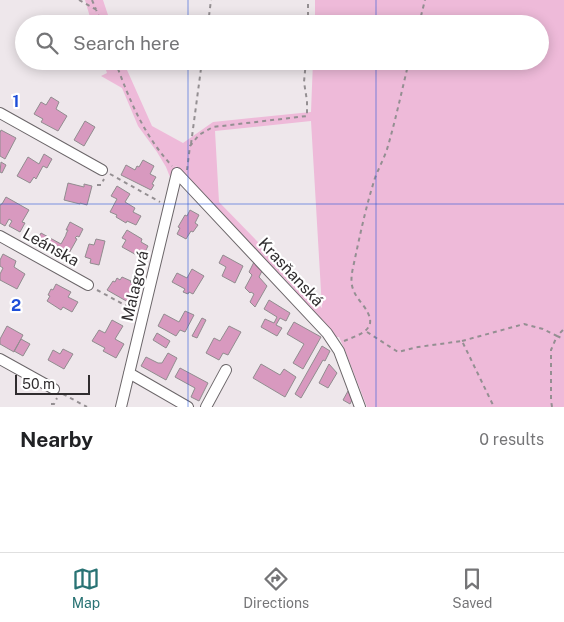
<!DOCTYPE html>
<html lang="en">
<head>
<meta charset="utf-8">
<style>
	body { margin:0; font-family:"Public Sans",sans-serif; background:#f2f2f2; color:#202124 }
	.scale { position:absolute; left:15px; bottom:12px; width:75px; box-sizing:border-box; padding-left:5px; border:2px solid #302d2f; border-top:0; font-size:14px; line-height:18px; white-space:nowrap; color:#302d2f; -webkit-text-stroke:4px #fff; paint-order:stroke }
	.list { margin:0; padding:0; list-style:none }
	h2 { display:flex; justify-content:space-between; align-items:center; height:65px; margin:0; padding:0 20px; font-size:21px }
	h2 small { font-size:16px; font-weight:400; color:#757577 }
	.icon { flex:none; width:28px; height:28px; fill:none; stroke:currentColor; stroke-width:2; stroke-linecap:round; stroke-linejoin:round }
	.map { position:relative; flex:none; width:564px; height:407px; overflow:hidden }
	.search { position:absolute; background:#fff; box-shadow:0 2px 12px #0003; left:15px; right:15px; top:15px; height:55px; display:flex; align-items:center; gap:12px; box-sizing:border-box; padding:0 18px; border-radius:28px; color:#757577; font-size:19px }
	.sheet { height:145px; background:#fff }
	nav { display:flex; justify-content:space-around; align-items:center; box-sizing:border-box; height:70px; border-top:1px solid #e0e0e0; background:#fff; font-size:14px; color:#757577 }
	nav a { display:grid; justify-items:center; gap:2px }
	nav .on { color:#297374 }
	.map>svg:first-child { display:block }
</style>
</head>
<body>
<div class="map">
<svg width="564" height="407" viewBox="0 0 564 407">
	<rect width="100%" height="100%" fill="#eee7eb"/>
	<path fill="#eebad9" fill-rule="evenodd" d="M85,0H103L111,24H92Z
		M315,0H564V407H367L344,348L339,337H335L286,280L258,253L176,166L170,177L166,167L157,152L138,126L122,88L101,76L107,73L103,61H123L152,126L183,143L213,122L311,112L313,61H540V24H315ZM311,121L322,308L219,202L215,131Z"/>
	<path fill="#d899bf" stroke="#918c8f" d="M51,97L59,102L56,109L67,116L58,131L41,122L43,119L34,114L41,102L46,105Z
		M85,121L95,127L84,146L74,140Z
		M1,130L16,138L5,159L0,156V133Z
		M44,154L52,159L47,168L43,166L36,179L34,177L30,183L17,176L28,157L39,164Z
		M143,160L154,166L150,174L156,177L152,184L154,185L151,190L121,175L126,165L135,170L137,166L139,167Z
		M1,162L6,165L2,173L0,172Z
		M68,183L84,187V184L92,186L87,205L80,203V204L64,200Z
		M117,186L130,194L125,202L135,208L133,212L141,216L136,225L127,221L126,223L116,217L117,215L110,212L117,199L111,196Z
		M6,197L29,210L22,222L25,223L20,232L9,226L12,221L9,219L5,226L0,223V206L1,204H2Z
		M190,210L199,215L195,223L198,225L193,232L191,231L186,239L177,234L180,228L178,227L185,215L187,216Z
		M70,222L83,229L79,237L77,236L75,238L77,239L68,255L67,254L63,260L58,257L59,255L53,252L52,254L43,249L44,247L36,242L41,233L61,244L66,235V234L68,230H66Z
		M127,230L142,239L141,242L148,246L142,258L122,247L126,240L122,238Z
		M96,239L105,241L99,265L90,263L91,259L85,257L89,244L94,245Z
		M3,254L16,261L14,267L25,274L17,289L0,280V274L3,268L0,266V260Z
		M223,255L243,266L235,283L222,276L226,267L219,263Z
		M254,262L262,271L259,277L267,286L255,307L250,302L254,294L251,292L250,293L245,288L252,275L249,272Z
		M192,269L204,276L193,294L189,292L188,294L183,292L185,289L172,282L177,273L187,278Z
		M122,277L131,281L130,282L133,283L131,286L135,288L128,302L107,290L113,281L115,282L117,278L120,280Z
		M56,284L71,292L68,297L78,302L72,312L63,307L61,310L47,301L50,296L48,295L51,289L53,290Z
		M269,300L290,313L286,321L280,318L276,325L282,328L277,336L261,327L265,319L274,323L277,317L264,309Z
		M185,311L194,315L185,332L180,330L176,336L158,326L164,314L179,322Z
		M202,318L206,320L197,338L192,336Z
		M112,320L123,326L115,339L124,344L116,358L103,351L105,348L92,341L99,330L105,333Z
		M294,322L321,337L303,369L293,363L304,344L287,334Z
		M7,326L23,335L14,352L0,344V339Z
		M229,326L241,332L228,355L223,353L219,360L206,353L214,338L220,341Z
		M157,333L170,341L166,348L153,340Z
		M21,339L30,344L23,356L14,351Z
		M322,346L330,351L325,361L323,360L301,398L295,394Z
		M63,349L73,354L64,369L48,360L53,350L60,354Z
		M168,353L177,358L166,380L141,366L146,357L158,363H162Z
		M261,364L280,375L284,369L296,377L285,397L253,378Z
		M329,364L337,373L328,388L319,383Z
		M180,368L208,383L199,401L191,397L195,388L175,377Z
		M348,391L352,400L350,404L343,400Z"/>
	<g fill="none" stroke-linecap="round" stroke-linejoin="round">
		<defs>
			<path id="minor" d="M0,113L102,170
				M177,173L327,333L339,351L360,407
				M0,236L88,285
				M0,359L54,389
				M129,373L188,407
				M121,407L177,173
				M206,407L226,370"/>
		</defs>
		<use href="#minor" stroke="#6b6669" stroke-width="12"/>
		<path stroke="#948f92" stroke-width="2" stroke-dasharray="4 4" stroke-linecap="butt" d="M79,0L97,10
			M92,0L102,24
			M208,24L211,0
			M308,24V0
			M419,24L425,0
			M115,61C130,101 143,134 172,166
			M191,144L202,61
			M187,170L190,146L199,135L213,127L307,116V101L304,82L306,61
			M110,174L160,202
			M97,185H101L104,179
			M97,290L134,310
			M367,332L398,352L418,347L462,341L494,407
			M344,341C364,333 380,328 363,305C359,300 355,295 353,289C350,281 352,272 354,263C360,235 366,206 375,178C379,167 385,157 388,146C396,118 402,90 409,61
			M462,341L524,324L543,329L557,336L564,329
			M63,394L87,407
			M51,404H54L57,398
			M552,407L551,400V350L557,336L564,339"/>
		<use href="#minor" stroke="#fff" stroke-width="10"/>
	</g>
	<path fill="none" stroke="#1d4ed8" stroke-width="1" stroke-opacity="0.55" d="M188,0V24M376,0V24M188,61V407M376,61V407M0,204H564"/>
	<g text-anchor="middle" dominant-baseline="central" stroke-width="4.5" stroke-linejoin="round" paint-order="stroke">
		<g font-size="16" fill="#302d2f" stroke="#fff">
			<text transform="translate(51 247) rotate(29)">Leánska</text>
			<text transform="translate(291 272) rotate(47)">Krasňanská</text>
			<text transform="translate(135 286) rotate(-77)">Malagová</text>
		</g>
	</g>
	<g font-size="16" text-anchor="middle" font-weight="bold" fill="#1d4ed8" stroke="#fff" stroke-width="4.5" stroke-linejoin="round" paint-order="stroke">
		<text x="16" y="107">1</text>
		<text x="16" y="311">2</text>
	</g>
</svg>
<div class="scale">50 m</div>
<div class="search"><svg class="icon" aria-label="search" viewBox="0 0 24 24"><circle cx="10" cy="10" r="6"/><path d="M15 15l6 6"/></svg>Search here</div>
</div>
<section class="sheet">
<h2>Nearby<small>0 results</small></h2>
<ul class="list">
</ul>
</section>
<nav>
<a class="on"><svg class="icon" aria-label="map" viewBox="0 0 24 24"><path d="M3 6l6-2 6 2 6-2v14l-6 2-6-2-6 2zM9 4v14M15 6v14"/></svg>Map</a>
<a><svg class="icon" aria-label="directions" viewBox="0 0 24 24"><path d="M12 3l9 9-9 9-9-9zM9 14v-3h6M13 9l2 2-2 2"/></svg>Directions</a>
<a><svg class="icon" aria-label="saved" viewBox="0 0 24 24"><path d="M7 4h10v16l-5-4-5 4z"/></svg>Saved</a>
</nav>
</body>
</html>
